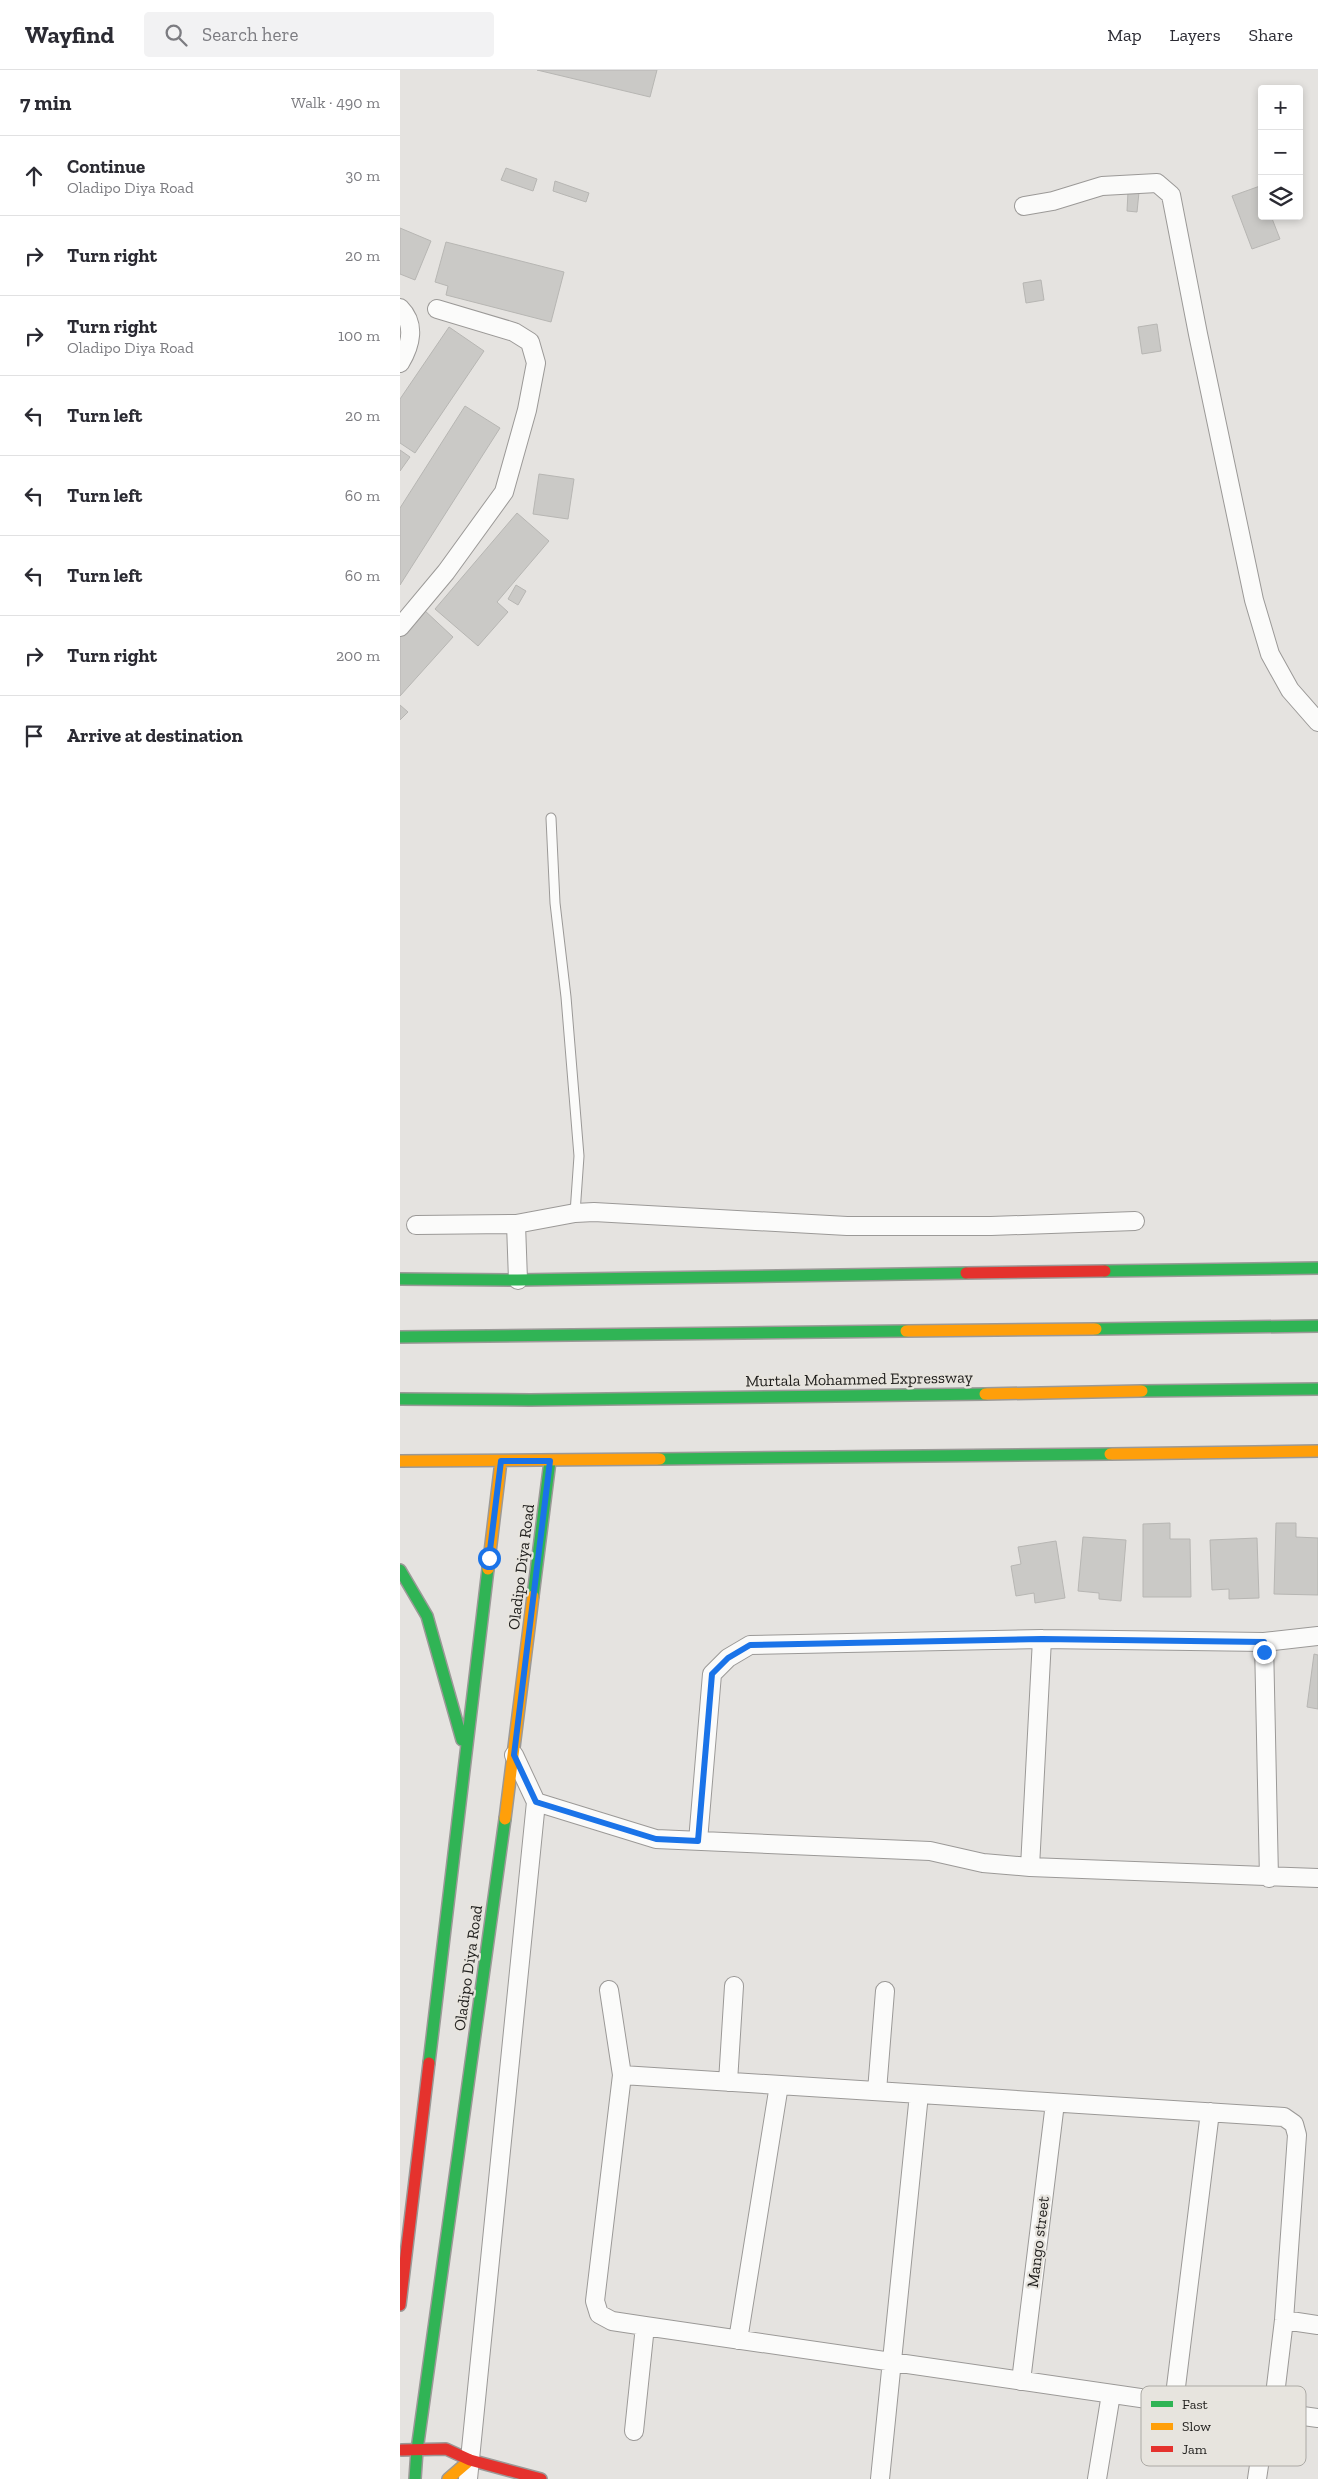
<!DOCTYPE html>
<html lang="en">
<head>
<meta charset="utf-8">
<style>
	body { margin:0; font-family:"Zilla Slab",serif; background:#f2f2f3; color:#2b2b33 }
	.controls { position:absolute; right:15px; top:15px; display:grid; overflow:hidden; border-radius:5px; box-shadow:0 2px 8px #0003 }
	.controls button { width:45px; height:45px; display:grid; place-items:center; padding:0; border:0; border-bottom:1px solid #e1e1e2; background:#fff; color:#2b2b33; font:25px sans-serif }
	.stop { position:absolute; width:15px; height:15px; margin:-11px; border:4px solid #1a73e8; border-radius:50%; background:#fff }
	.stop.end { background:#1a73e8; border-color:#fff; box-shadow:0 1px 5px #0008 }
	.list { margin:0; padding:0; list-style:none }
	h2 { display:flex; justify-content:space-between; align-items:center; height:65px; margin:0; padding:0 20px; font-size:21px }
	h2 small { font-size:16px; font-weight:400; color:#7c7c81 }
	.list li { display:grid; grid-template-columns:32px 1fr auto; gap:15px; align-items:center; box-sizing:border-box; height:80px; padding:0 20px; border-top:1px solid #e1e1e2 }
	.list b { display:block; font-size:19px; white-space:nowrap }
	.list p { margin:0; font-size:16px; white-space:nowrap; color:#7c7c81 }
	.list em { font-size:16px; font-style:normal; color:#7c7c81 }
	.icon { flex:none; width:28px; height:28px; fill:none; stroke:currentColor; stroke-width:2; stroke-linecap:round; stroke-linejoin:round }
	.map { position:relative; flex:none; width:918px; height:2409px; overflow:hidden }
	header { display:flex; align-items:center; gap:30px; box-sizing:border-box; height:70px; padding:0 25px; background:#fff; border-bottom:1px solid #e1e1e2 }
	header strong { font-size:24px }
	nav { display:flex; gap:28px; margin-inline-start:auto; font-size:18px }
	.search { width:350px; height:45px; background:#f2f2f3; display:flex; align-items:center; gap:12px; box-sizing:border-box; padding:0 18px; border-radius:5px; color:#7c7c81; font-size:19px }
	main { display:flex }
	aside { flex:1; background:#fff }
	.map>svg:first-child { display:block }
</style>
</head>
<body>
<header>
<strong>Wayfind</strong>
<div class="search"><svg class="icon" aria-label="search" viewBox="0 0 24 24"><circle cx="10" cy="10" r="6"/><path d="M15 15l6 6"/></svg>Search here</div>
<nav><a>Map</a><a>Layers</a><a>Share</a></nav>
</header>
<main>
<aside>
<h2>7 min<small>Walk · 490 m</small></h2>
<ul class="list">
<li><svg class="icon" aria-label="ahead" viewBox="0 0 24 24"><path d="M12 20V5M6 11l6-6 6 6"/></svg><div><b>Continue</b><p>Oladipo Diya Road</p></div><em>30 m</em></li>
<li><svg class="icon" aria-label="right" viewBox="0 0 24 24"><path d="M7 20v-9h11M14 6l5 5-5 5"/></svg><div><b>Turn right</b></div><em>20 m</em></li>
<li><svg class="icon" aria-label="right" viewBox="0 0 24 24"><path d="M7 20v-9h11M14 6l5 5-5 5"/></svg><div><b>Turn right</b><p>Oladipo Diya Road</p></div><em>100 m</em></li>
<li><svg class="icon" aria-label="left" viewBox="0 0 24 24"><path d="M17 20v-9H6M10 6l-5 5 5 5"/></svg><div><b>Turn left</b></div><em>20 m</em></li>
<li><svg class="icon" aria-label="left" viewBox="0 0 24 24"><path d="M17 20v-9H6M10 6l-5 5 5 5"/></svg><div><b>Turn left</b></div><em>60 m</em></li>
<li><svg class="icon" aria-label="left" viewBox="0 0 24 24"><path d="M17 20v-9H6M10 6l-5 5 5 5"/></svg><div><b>Turn left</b></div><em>60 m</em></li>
<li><svg class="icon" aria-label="right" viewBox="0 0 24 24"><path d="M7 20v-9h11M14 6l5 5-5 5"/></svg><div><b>Turn right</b></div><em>200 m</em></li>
<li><svg class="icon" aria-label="arrive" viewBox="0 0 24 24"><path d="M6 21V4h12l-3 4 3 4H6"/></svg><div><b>Arrive at destination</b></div></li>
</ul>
</aside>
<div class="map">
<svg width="918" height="2409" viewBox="0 0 918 2409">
	<rect width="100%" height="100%" fill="#e5e3e0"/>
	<path fill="#cac9c6" stroke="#b7b6b3" d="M137,0H257L250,27Z
		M106,98L137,109L133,121L101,110Z
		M155,111L189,123L186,132L153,121Z
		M860,116L862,146H871L880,169L852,179L832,126Z
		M728,122H739L737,142L727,141Z
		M0,158L31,171L15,210L0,204Z
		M46,172L164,202L151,252L46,225L48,216L35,212Z
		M641,210L644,230L626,233L623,213Z
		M757,254L761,281L742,284L738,257Z
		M49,257L84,281L15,383L0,373V329Z
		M65,336L100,358L0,515V438Z
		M0,380L10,387L0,401Z
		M139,404L174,409L168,449L133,444Z
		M117,443L149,471L97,532L108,542L78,576L35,539Z
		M116,515L126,521L118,535L108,529Z
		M23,539L53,567L0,626V565Z
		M0,635L8,642L0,650Z
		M770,1453V1469H790L791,1527H743V1454Z
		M876,1453H896V1467L918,1468V1525L874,1524Z
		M683,1467L726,1470L721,1531L699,1529V1523L678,1521Z
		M857,1468L859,1528L829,1529V1519L812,1520L810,1470Z
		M656,1471L665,1528L635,1533L634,1523L616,1526L611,1496L621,1494L618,1477Z
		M914,1584L918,1585V1639L907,1637Z"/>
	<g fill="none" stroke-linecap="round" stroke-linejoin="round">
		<defs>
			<path id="lane" d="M151,748L155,833L166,927L179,1086L175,1143"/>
			<path id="street" d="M624,136L653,131L702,116L757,113L771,125L798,264L854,530L870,584L890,620L918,652
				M0,238C16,254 11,275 0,293
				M0,557L46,502L104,422L127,340L136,293L130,272L114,262L37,239
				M116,1154L118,1210
				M16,1155L116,1154L175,1143L194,1142L447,1156H591L735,1151
				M864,1572L869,1808
				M114,1685L136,1732L256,1769L530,1781L583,1793L630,1797L918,1808
				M298,1771L312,1604L328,1588L350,1575L642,1569L864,1572L918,1566
				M630,1797L642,1569
				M209,1920L222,2005L195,2231L199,2244L212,2251L245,2256L857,2345L867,2341L874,2333L884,2250L897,2065L894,2054L884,2047L222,2005
				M328,2012L334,1916
				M477,2021L485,1921
				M884,2250L918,2255
				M338,2270L379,2015
				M621,2311L655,2033
				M774,2333L810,2042
				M867,2341L918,2348
				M234,2361L245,2256
				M68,2409L136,1732
				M480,2409L519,2024
				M697,2409L711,2324
				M857,2409L867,2341"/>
			<path id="fast" d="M705,1201L918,1198
				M0,1209L118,1210L566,1203
				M696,1259L918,1256
				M0,1267L506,1261
				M742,1321L918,1319
				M0,1329L130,1330L585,1324
				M260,1389L710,1384
				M0,1500L27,1546L62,1670
				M133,1526L150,1391
				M29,1993L88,1499
				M15,2409L17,2380L105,1749"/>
			<path id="slow" d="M506,1261L696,1259
				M585,1324L742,1321
				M710,1384L918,1381
				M0,1391L260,1389
				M88,1499L101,1391
				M105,1749L133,1526
				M48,2409L70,2390"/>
			<path id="jam" d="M566,1203L705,1201
				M0,2235L29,1993
				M2,2380L46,2379L70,2390L141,2409"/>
		</defs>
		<use href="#lane" stroke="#9b9997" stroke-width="11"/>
		<use href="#street" stroke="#9b9997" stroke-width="20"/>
		<use href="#fast" stroke="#9b9997" stroke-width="14"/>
		<use href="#slow" stroke="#9b9997" stroke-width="14"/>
		<use href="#jam" stroke="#9b9997" stroke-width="14"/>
		<use href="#lane" stroke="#fbfbfa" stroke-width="9"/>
		<use href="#street" stroke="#fbfbfa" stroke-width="18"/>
		<use href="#fast" stroke="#30b455" stroke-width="11"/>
		<use href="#slow" stroke="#ff9f0a" stroke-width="11"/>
		<use href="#jam" stroke="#e5322d" stroke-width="11"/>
	</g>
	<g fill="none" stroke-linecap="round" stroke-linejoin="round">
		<path stroke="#1a73e8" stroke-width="6" d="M89,1488L101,1391H150L114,1685L136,1732L256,1769L298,1771L312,1604L328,1588L350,1575L642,1569L864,1572V1582"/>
	</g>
	<g text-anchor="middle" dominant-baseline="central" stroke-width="4.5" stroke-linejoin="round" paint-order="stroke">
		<g font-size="16" fill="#22211f" stroke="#e7e4de">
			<text transform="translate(459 1309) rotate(-1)">Murtala Mohammed Expressway</text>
			<text transform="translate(121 1497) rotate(-83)">Oladipo Diya Road</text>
			<text transform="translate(68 1898) rotate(-82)">Oladipo Diya Road</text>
			<text transform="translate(638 2172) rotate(-83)">Mango street</text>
		</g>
	</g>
	<rect x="741" y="2316" width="165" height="80" rx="8" fill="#e7e4de" stroke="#acaaa5" stroke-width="1"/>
	<rect x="751" y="2331" width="22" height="6" fill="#30b455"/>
	<rect x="751" y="2353" width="22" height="7" fill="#ff9f0a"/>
	<rect x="751" y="2376" width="22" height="6" fill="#e5322d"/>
	<g font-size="14" fill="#22211f">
		<text x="782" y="2339">Fast</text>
		<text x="782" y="2361">Slow</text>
		<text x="782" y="2384">Jam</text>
	</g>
</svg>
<div class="controls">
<button>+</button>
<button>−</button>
<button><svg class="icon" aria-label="layers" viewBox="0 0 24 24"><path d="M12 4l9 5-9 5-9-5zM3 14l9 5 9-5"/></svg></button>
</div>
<div class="stop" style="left:89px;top:1488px"></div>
<div class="stop end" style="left:864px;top:1582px"></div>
</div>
</main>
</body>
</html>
